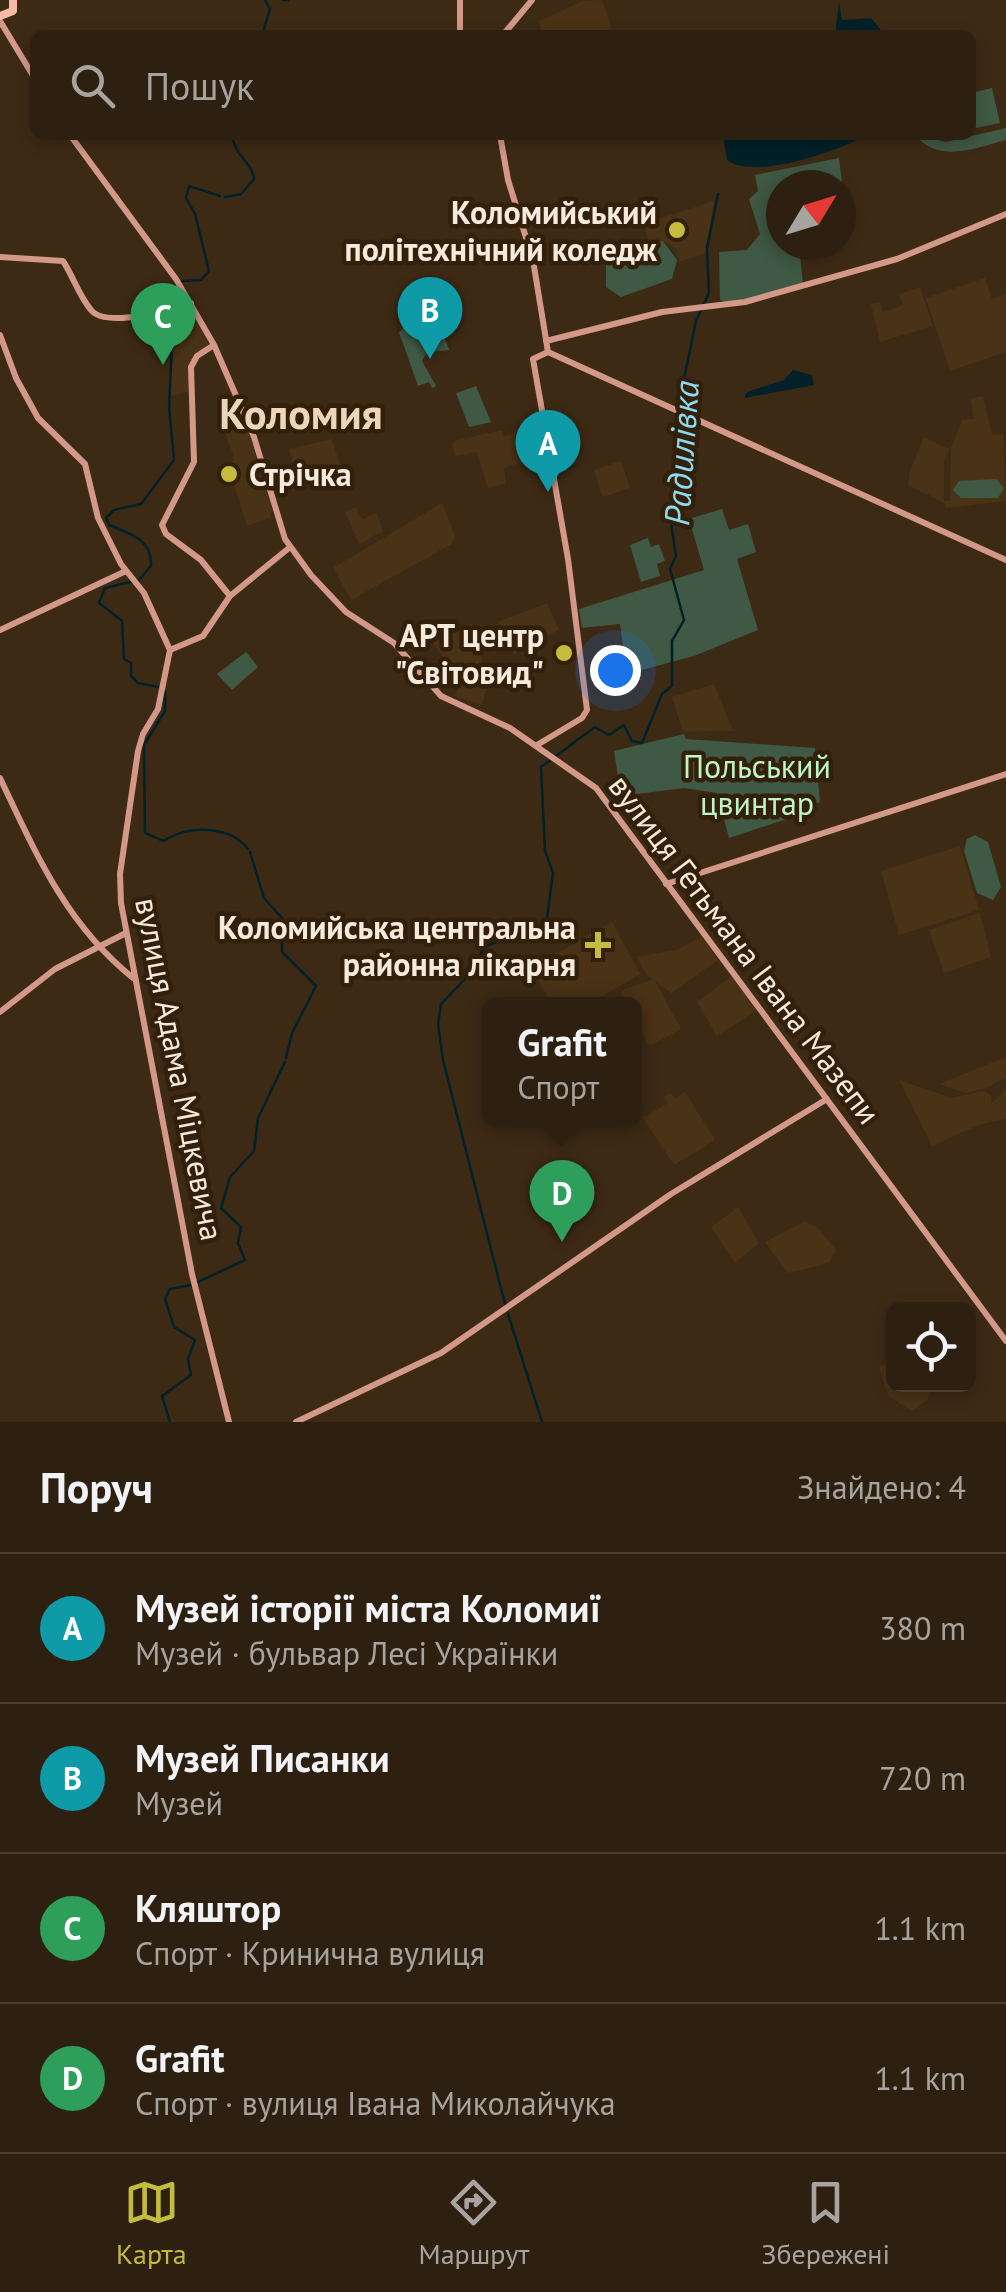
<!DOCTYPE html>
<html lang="uk">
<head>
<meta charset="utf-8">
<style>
	body { margin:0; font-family:"PT Sans",sans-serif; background:#3a2d1e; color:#f1f3f6 }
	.controls { position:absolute; right:30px; bottom:30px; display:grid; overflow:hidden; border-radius:15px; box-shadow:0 5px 15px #0003 }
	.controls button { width:90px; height:90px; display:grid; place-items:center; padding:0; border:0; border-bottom:2px solid #493e30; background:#2e2010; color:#f1f3f6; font:50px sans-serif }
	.compass { position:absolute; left:766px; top:170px; width:90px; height:90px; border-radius:50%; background:#2e2010; box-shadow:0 5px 15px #0003; rotate:52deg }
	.you { position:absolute; left:615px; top:670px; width:35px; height:35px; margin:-25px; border:8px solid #fff; border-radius:50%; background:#1a73e8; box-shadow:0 0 0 15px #1a73e833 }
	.badge { display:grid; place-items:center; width:65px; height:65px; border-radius:50%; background:#c5bc3d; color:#fff; font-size:32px; font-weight:700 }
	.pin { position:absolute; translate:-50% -82px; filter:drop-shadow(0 2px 5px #0008) }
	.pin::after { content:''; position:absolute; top:52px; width:35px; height:30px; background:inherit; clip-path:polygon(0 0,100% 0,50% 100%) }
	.popup { position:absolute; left:482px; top:997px; width:160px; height:130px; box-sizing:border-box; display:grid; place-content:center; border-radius:15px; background:#2e2010; filter:drop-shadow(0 2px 8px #0005); font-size:32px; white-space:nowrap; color:#a7a39f }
	.popup b { font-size:38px; color:#f1f3f6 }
	.popup::after { content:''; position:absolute; left:50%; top:100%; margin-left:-20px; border:20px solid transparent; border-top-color:#2e2010 }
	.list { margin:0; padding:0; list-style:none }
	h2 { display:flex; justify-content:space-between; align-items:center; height:130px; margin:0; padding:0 40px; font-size:42px }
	h2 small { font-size:32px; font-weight:400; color:#a7a39f }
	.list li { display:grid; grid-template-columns:65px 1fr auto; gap:30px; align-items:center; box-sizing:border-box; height:150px; padding:0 40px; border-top:2px solid #493e30 }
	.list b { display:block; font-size:38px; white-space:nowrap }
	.list p { margin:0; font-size:32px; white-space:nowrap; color:#a7a39f }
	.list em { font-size:32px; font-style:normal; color:#a7a39f }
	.icon { flex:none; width:55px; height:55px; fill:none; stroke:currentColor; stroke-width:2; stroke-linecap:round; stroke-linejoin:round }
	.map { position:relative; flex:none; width:1006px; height:1422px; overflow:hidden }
	.search { position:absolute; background:#2e2010; box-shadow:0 5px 15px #0003; left:30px; right:30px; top:30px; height:110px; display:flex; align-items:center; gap:25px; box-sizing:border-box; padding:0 35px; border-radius:15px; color:#a7a39f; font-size:38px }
	.sheet { height:730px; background:#2e2010 }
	nav { display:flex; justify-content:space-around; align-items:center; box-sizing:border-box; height:140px; border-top:2px solid #493e30; background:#2e2010; font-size:28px; color:#a7a39f }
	nav a { display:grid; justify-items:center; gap:5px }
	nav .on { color:#c5bc3d }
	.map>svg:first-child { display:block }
</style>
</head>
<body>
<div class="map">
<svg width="1006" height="1422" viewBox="0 0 1006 1422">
	<rect width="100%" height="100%" fill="#3d2a15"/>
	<path fill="#4a3216" d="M602,0L614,35H542L539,21L583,1Z
		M714,201L705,254L680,261L676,249L664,241L650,244L643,224Z
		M985,278L992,299L1006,294V352L950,371L926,298Z
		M920,287L933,326L880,342L871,304L880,302L883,312L903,305L899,294Z
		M189,307L209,345L190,361L191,391L170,396L173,348L165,317Z
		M983,396L992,435L1003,434L1006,501L946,508L943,502L908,485L910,471L924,437L949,449L944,462V501L950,500L951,448L962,420L974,419L970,399Z
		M246,423L272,509L269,518L247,526L230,471L234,457L225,432Z
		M502,430L504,437L515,433L523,462L504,468L506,483L488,488L477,452L455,456L452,445L455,441Z
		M332,439L345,482L328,487L325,479L292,491L288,477L296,474L289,449Z
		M621,461L630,488L602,497L594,470Z
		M442,503L455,536L452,544L351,600L333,568Z
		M356,507L362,519L377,513L383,531L359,544L345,512Z
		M547,603L559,630L514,653L498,622Z
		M472,624L483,663L490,671L482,705L455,696L461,682L432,642Z
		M714,684L733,731L683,732L672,697Z
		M960,846L979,910L899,935L881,871Z
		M980,913L991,957L944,973L929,930Z
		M612,922L640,974L589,1004H552L531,968Z
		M701,937L718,960L671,993L646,974L637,957L676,950Z
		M732,976L757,1010L717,1036L697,1002Z
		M654,979L681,1029L649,1046L635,1018L634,1004H627L620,991Z
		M1006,1057V1078L988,1087L965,1093L939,1084Z
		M899,1080L952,1098L984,1091L991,1095V1104L1006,1090V1119L981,1124L932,1146Z
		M685,1092L715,1140L674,1165L643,1118L668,1103L664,1097L670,1093L675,1098Z
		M738,1207L759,1243L735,1263L711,1227Z
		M805,1221L819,1229L836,1250L830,1261L818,1266L788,1273L765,1242Z
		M893,1358L894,1384L930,1386L928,1399L912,1411L888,1396L879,1367Z"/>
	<path fill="#3f5944" d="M992,88L1000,123L971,129V93Z
		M1006,128V140C975,148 939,164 915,135L946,142Z
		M839,158L848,231L841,233V185H781V245H799L803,284L730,303L720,300L719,252L747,250L760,234L749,199L758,191L755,175Z
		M663,241L677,260L672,279L621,297L606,287V259L627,252L626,247Z
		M435,318L439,322L446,319L451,333L444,336L449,350L427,352L422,361L436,386L432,388L429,382L418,386L399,332L409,324L415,330Z
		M476,386L491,422L469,427L456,393Z
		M996,479L1004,488L998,498H961L953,490L959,481Z
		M722,509L729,530L748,524L756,552L737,559L758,630L694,656L627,674L620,624L582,628L579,609L704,570L689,519Z
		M648,538L651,547L659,544L665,561L657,564L660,576L641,582L630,545Z
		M246,652L258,667L232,690L217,674Z
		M684,734L686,739L815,748L820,802L810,806L811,811L729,838L717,793L684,788L621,796L614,751Z
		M975,835L988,842L1001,887L993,900L977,893L964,851L967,839Z"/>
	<path fill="#002129" d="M839,2L842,20L871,18L885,35H835Z
		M723,135H867C840,150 754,181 727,160Z
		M793,370L812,375L814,385L744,398L747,392L784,380Z"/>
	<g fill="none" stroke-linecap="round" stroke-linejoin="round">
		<path stroke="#002129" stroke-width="2.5" d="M283,0H288
			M262,35L270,9L265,0
			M225,197L241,194L254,179C252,161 235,158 232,135
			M162,308L164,292L183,281L201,280L209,271L195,214L186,198L189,186L220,196
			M138,581L151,566C152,539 131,534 109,525L106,518L114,510L141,504L174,460L169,408L172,342L165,316
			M130,582L105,588L99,603L122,621L124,659L131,663V676L138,683L158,687
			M165,692V711L144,745L145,833L164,841C187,824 231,826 248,849
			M250,852L264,898L282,918V952L316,986L292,1033L286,1058
			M198,1282L245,1260L238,1243L241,1227L221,1208L230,1177L254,1151L258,1118L285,1062
			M505,1304L443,1060L438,1024L441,1004L468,976L485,946L546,926L553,873L545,851L541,767L595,727L609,735L624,725L632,741L642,743L662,694L672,686V641L684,620L670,569L676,556L671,523L676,504L672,491L687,474L684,379L696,321L709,293L707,248L718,194
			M508,1314L542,1422
			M170,1422L162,1396L191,1375L188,1359L195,1340L174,1327L165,1299L170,1289L191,1285"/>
		<path stroke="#d39888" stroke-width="6" d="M460,0V35
			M0,21L35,79
			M503,35L532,0
			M70,135L176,279L214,345L254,437L285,539L311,575L346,612L394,643L441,696L510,728L596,788L1006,1341
			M500,135L508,180L533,260L548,352
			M0,257L63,261C73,276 79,296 91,310C105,328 172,311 191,303
			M0,335L16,378L38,418L85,464L98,518L121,564L144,593L170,650
			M546,341L662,312L745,302L897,259L1006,214
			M214,345L197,356L191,367L194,462L162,525L166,534L201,560L230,596
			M548,352L1006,560
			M0,630L126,571
			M170,650L158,709L143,734L138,751L120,874L121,903L192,1274L229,1422
			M170,650L203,636L230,596L289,548
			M537,745L582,718L587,710L568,559L533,359L548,352
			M0,778C36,854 66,924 133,978
			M666,884L1006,774
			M0,1012L55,969L126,933
			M296,1422L441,1353L671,1194L827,1099"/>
		<path stroke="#f7baa9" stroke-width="8" d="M0,16L13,11V0"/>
	</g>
	<g fill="#c5bc3d" stroke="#33200b" stroke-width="4">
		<circle cx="677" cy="230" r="10"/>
		<circle cx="229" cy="474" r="10"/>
		<circle cx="564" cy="653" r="10"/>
		<path d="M593 930h10v10h10v10h-10v10h-10v-10h-10v-10h10z"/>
	</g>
	<g text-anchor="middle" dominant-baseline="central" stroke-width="9" stroke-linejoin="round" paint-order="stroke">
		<g font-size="32" font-weight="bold" fill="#f6eadd" stroke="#33200b" text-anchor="end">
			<text x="657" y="212">Коломийський<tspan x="657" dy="37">політехнічний коледж</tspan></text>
			<text x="249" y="474" text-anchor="start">Стрічка</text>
			<text x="544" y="635">АРТ центр<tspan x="544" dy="37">"Світовид"</tspan></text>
			<text x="576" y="927">Коломийська центральна<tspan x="576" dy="37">районна лікарня</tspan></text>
		</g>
		<g font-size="32" fill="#bff4c7" stroke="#33200b">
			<text x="757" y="766">Польський<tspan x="757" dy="37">цвинтар</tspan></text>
		</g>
		<g font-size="32" fill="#f6eadd" stroke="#33200b">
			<text transform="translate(745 949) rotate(53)">вулиця Гетьмана Івана Мазепи</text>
			<text transform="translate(180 1069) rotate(79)">вулиця Адама Міцкевича</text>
		</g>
		<g font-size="35" font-style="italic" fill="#8ddaef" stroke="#33200b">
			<text transform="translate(681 453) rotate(-86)">Радилівка</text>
		</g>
		<g font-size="42" font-weight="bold" fill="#edd5bb" stroke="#33200b">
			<text x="301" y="413">Коломия</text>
		</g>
	</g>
</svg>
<div class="controls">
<button><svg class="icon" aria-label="locate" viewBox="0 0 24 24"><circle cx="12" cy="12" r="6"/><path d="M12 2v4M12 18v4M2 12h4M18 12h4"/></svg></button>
</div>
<svg class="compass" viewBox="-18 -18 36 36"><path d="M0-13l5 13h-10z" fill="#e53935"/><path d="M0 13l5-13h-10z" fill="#a7a39f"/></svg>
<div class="you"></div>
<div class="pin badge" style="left:548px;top:492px;background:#0f9aa8">A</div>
<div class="pin badge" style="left:430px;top:359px;background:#0f9aa8">B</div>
<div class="pin badge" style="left:163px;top:365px;background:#2e9e5b">C</div>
<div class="pin badge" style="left:562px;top:1242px;background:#2e9e5b">D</div>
<div class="popup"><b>Grafit</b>Спорт</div>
<div class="search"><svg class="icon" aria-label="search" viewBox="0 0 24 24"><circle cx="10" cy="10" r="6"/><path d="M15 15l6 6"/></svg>Пошук</div>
</div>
<section class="sheet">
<h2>Поруч<small>Знайдено: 4</small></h2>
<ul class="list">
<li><span class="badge" style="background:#0f9aa8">A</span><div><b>Музей історії міста Коломиї</b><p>Музей · бульвар Лесі Українки</p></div><em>380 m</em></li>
<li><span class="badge" style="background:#0f9aa8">B</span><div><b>Музей Писанки</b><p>Музей</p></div><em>720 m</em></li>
<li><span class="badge" style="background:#2e9e5b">C</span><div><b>Кляштор</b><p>Спорт · Кринична вулиця</p></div><em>1.1 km</em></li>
<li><span class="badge" style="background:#2e9e5b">D</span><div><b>Grafit</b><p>Спорт · вулиця Івана Миколайчука</p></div><em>1.1 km</em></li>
</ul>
</section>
<nav>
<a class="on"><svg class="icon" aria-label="map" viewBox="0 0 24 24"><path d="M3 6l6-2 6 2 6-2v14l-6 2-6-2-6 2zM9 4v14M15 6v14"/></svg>Карта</a>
<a><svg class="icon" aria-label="directions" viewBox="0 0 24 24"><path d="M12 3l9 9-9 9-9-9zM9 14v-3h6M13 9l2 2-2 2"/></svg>Маршрут</a>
<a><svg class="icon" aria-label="saved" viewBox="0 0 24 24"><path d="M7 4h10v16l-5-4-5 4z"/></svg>Збережені</a>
</nav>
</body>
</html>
